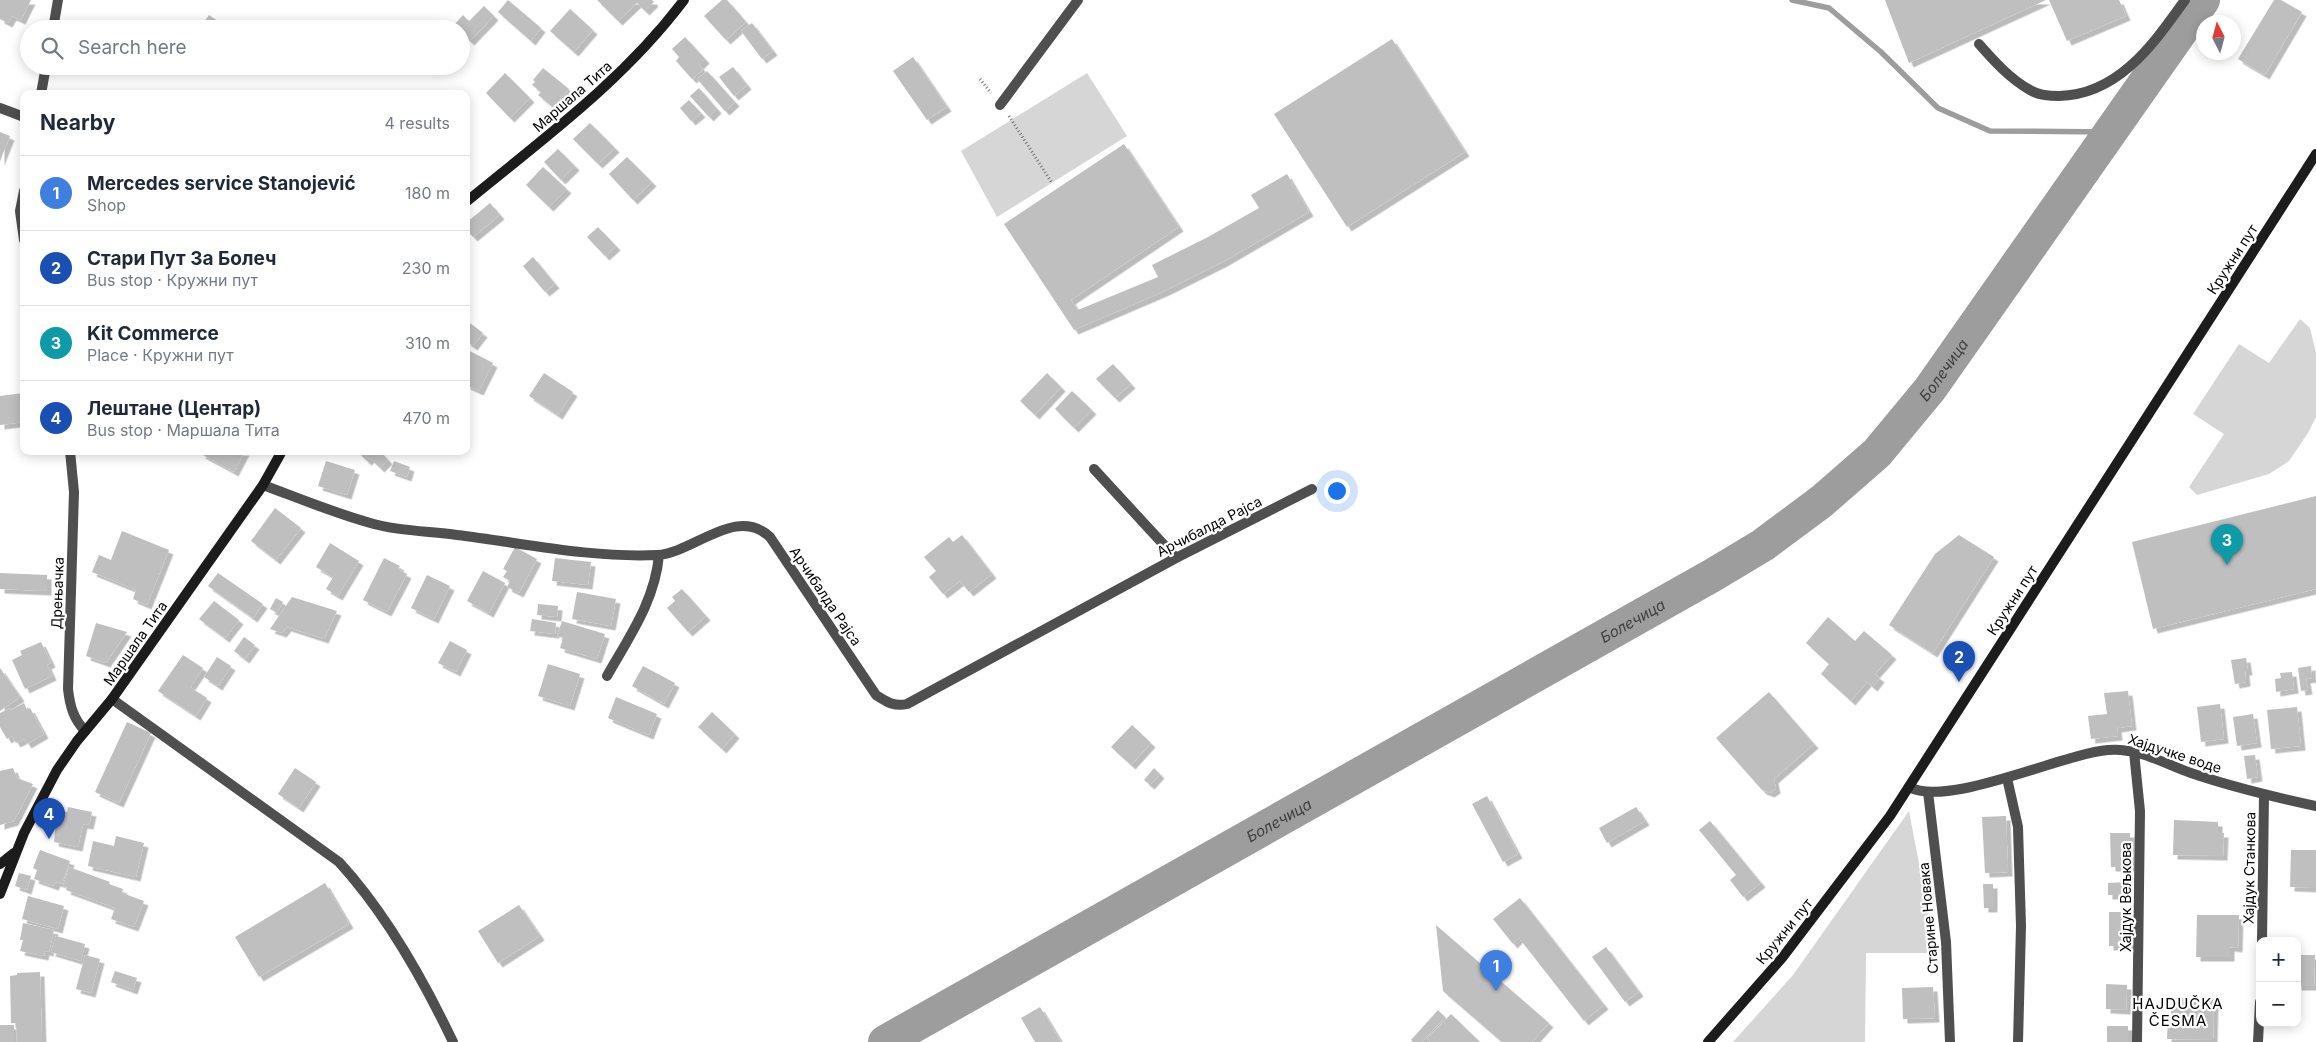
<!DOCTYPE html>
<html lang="en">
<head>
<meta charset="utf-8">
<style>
	body { margin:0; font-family:Inter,sans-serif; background:#f2f2f3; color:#1f2937 }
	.controls { position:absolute; right:15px; bottom:15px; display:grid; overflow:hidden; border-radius:10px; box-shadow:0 2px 12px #0003 }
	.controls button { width:45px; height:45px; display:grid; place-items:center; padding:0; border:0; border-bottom:1px solid #e0e1e3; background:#fff; color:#1f2937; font:25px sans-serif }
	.compass { position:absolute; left:2196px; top:15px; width:45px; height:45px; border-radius:50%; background:#fff; box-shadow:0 2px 12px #0003; rotate:354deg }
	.you { position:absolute; left:1336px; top:490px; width:18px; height:18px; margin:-12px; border:4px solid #fff; border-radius:50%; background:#1a73e8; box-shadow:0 0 0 8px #1a73e833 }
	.badge { display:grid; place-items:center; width:32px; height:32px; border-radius:50%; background:#b45309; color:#fff; font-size:16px; font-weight:700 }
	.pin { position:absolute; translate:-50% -41px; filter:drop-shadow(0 1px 2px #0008) }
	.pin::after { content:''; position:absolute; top:26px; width:18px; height:15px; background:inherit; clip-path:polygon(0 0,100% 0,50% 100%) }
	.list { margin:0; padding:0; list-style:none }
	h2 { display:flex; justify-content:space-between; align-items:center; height:65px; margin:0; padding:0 20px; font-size:21px }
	h2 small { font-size:16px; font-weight:400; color:#747a83 }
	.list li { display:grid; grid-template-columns:32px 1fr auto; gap:15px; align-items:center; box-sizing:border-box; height:75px; padding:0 20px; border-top:1px solid #e0e1e3 }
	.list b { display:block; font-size:19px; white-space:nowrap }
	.list p { margin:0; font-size:16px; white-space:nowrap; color:#747a83 }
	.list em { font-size:16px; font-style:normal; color:#747a83 }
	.icon { flex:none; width:28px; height:28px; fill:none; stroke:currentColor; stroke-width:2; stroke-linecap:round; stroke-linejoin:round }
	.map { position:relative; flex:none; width:2316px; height:1042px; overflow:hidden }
	.search { position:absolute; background:#fff; box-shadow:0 2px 12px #0003; left:20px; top:20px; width:450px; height:55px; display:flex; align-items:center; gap:12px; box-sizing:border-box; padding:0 18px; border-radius:28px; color:#747a83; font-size:19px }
	.panel { position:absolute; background:#fff; box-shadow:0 2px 12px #0003; left:20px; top:90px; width:450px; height:365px; border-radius:10px }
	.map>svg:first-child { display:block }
</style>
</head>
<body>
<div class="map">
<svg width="2316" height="1042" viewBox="0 0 2316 1042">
	<defs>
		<filter id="shadow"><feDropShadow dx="4.5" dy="4.5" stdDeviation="0" flood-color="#0004"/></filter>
	</defs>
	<rect width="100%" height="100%" fill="#fff"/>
	<path fill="#d6d6d6" d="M1087,73L1127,136L997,217L961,151Z
		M2300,319L2310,328L2316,353V417L2308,433L2289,461L2269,474L2197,495L2189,487L2224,434L2193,414L2239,344L2269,363Z
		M1909,811L1936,953H1866L1865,1042H1733L1793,975Z"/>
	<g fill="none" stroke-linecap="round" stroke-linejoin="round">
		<path stroke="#9d9d9d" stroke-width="5.5" d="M1792,0L1829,8L1881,52L1938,108L1990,131L2110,132"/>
		<path stroke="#9d9d9d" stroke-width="34" id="s1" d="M885,1042L1713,575L1763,545L1822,501L1877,453L1930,389L2203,0"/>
	</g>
	<path fill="#bfbfbf" filter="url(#shadow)" d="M0,0H31L21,20L12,16L8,23L0,19Z
		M508,0L541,28L531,41L498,12Z
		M597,0H652L654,2L645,11L637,3L618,21Z
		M722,0H727L746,22L726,40L704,16Z
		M1885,0H2046L1909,63Z
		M2049,0H2119L2126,16L2067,41Z
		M2274,0H2281L2302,12L2265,75L2238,59Z
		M484,6L494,16L470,41L461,33V29H457L454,25L463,15L469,21Z
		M570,9L593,30L574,52L550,31Z
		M209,15L218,21L213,29H199Z
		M752,23L773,51L762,59L741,31Z
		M685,37L705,59L699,65L703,70L692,79L676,61L679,57L672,49Z
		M1392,39L1465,152L1347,227L1274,114Z
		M913,57L947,107L927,120L893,71Z
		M733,67L747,85L734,96L719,77Z
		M543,68L569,89L553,107L538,95L541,92L532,85L535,82L533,80Z
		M707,71L735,102L725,111L697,79Z
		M505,73L530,98L510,118L486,93Z
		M699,88L717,109L709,117L690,96Z
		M689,100L701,113L691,121L680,108Z
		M590,123L615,148L598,164L573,139Z
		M0,132L10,136L0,161Z
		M1124,144L1179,227L1071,300L1078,310L1158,277L1152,265L1208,237L1259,208L1251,195L1287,174L1309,212L1223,262L1165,291L1074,330L1004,224Z
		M558,149L575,166L561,180L544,162Z
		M627,157L652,182L633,200L609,174Z
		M543,167L567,189L549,207L526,185Z
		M490,203L500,215L473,237L466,229V223Z
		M598,227L616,246L605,256L587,237Z
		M533,257L555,284L545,292L523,266Z
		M466,320L483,333L473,346L466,341Z
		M468,350L493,363L479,391L466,385Z
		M1113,364L1131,384L1115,398L1096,379Z
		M544,373L573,392L558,415L529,396Z
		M1047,373L1061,387L1035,415L1020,401Z
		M1072,391L1092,410L1074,428L1055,409Z
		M23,393L24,422L0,425V396Z
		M203,451H245L234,472L201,454Z
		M357,451H380L388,460L380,468L370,458L367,461Z
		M326,461L355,470L347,495L318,486Z
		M394,461L410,467L407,477L390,471Z
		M2316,496V589L2153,629L2132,542Z
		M275,508L301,528L276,560L251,541Z
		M122,531L169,550L147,605L133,599L136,590L92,572L99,555L111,560Z
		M962,535L992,574L969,592L960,581L943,594L929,577L936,571L924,557L949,537L953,542Z
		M1959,535L1994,557L1933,653L1889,625L1935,554Z
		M330,543L359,561L338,596L326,589L333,577L316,567Z
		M515,547L537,559L519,593L507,587L510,581L503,577L507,571L503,569Z
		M384,558L400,566L398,569L407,574L387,612L363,600Z
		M555,558L591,562L588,585L552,581Z
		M483,571L505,583L489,613L467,601Z
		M0,573L47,575V591L0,589Z
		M218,573L263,604L253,618L208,586Z
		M427,575L450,586L434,619L411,608Z
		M682,589L706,616L688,632L667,608L675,601L672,597Z
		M577,592L616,599L611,626L572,619Z
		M292,597L337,611L324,639L287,627L282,633L270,629Z
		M276,598L283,602L277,613L270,609Z
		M214,601L239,620L225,638L199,619Z
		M538,604L558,606L557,617L537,615Z
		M1828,617L1855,641L1864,631L1892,655L1875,674L1880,678L1873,687L1867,682L1851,701L1821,674L1829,664L1806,643Z
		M532,619L556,623L555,634L530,631Z
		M562,621L605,634L597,659L560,648L563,638L557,636Z
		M96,623L127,632L106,663L86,656Z
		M244,637L255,645L245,659L234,651Z
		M450,641L467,650L456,672L438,663Z
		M41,642L51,663L47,665L52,676L25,689L12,660L22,655L20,651Z
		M183,655L203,668L190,687L207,698L196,716L158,691Z
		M217,657L231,666L218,686L204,677Z
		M2246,658L2248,671H2245L2246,682L2235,684L2231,660Z
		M548,664L580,674L570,706L538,696Z
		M643,666L675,683L664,704L632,686Z
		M2311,666L2312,678L2306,679L2308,690L2301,691L2298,668Z
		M0,668L20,697L0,711Z
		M2292,672L2294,689L2276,692L2275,679L2281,678L2280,673Z
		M2128,691L2132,726L2117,728L2118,736L2091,739L2088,716L2107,714L2104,693Z
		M1769,692L1814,744L1774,779L1776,789L1770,793L1762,790L1716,738Z
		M616,697L657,714L649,735L608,718Z
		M24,703L27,710L30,708L44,734L27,744L24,739L16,743L12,736L7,739L0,727V713L10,708L11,710Z
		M2220,704L2224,739L2201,742L2197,707Z
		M2297,707L2301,746L2271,749L2267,710Z
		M712,712L735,734L722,749L698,727Z
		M2253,714L2257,743L2237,746L2233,717Z
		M127,722L151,733L119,803L95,792Z
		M1132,725L1151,743L1131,765L1111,747Z
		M2255,755L2258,777L2247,779L2244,756Z
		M13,768L17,778L33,784L14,821L0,825V771Z
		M295,768L316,782L299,808L278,794Z
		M1154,768L1160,774L1150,785L1144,780Z
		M1487,796L1518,854L1503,862L1472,804Z
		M68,807L92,812L89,825L83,824L78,847L54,842L57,810L67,812Z
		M1636,807L1645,821L1607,843L1599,828Z
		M2006,816L2008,872L1985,873L1982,817Z
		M2174,820L2218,822V833H2224L2223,856L2173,855Z
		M1710,821L1761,883L1743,897L1730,880L1736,875L1699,830Z
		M2110,833H2130V867H2111Z
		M116,836L144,843L136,877L88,866L93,841L114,846Z
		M40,850L70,861L62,884L56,882L54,886L34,879L37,870L33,868Z
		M2291,850H2316V888L2290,887Z
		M69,867L110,882L109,884L123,889L122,893L144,901L134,927L111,919L115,908L66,890L67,887L63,886Z
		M19,873L31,876L27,890L15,886Z
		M2127,882V895H2108V883Z
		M325,883L349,924L259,977L235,937Z
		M1983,884H1993V908H1984Z
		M28,896L64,906L58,929L22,919Z
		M1520,898L1604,1005L1584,1021L1519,938L1513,944L1493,919Z
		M519,905L540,936L498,963L478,931Z
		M2109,912H2130L2129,946H2109Z
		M2197,915H2239L2238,948L2230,947V957H2196Z
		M23,923L54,930L49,952L45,951L44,956L20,951L23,940H20Z
		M1436,925L1549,1023L1532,1042H1502L1443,991Z
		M56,936L85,944L81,961L51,952Z
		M1606,947L1639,992L1625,1002L1592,957Z
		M85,955L100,959L91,993L76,989Z
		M2297,955H2315L2314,986H2297Z
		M115,971L137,978L133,990L111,982Z
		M40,972L42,1042H17L16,1023H11L10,976L17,975V973Z
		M2106,984L2127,985L2126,1010L2106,1009Z
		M1933,987L1935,1018L1903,1019L1902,988Z
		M2172,998L2214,999L2213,1040L2167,1039L2168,1015H2171Z
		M1040,1007L1061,1042H1035L1021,1018Z
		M1438,1010L1445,1017L1422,1042H1413L1411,1040Z
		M1451,1014L1480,1042H1430L1427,1039Z
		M0,1025H14V1042H0Z
		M2107,1026H2128V1042H2107Z"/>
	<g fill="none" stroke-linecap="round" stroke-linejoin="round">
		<path stroke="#717171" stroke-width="3" stroke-dasharray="1 2.5" stroke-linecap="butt" d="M980,79L991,93
			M1009,116L1052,183"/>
		<path stroke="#4f4f4f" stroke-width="10" d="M1979,44C1994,61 2010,79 2030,90C2038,95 2050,96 2059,96C2119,95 2154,43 2185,0
			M112,699L339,862C384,911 424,981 453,1042"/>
		<path stroke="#4f4f4f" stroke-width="10" d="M53,29L58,0
			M41,94L46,66
			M1000,105L1078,0
			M0,108L24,117
			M24,191L20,211L24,240
			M70,451L74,492L68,689C70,706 73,718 85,731
			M1094,469L1176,558
			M263,485C298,498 332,512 367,522C396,531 427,531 457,535C523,543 590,558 657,555C694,553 736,505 770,537L876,695C887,702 894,707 907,704L1176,558L1312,489
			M607,676C629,637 655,601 659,555
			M2134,752L2140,811L2137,1042
			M2007,778L2018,827L2021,926L2018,1042
			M1909,787C1949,808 2061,754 2108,750C2137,747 2165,764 2191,773C2232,787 2274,797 2316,806
			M1928,792L1946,942L1950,1042
			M2262,941L2264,795
			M2258,1042L2260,1002"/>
		<path stroke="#1c1c1c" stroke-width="10" d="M466,202C544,138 623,81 684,0
			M0,864L14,853
			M0,894L24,833L57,770L77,741L112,699L263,485L282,451
			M1708,1042L1782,958L1890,816L2316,154"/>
	</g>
	<g text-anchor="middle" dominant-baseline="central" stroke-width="4.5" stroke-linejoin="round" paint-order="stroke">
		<g font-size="14" fill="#000" stroke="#fff">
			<text transform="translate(572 96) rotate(-41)">Маршала Тита</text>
			<text transform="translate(2232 259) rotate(-57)">Кружни пут</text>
			<text transform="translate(1209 526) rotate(-27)">Арчибалда Рајса</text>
			<text transform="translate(57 593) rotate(-88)">Дрењачка</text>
			<text transform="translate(826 596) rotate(56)">Арчибалда Рајса</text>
			<text transform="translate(2012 600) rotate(-57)">Кружни пут</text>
			<text transform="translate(135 643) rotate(-55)">Маршала Тита</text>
			<text transform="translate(2175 753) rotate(18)">Хајдучке воде</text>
			<text transform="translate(2249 868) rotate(-89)">Хајдук Станкова</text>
			<text transform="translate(2125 897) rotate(-90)">Хајдук Вељкова</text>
			<text transform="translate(1928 918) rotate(-95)">Старине Новака</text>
			<text transform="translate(1784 931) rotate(-51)">Кружни пут</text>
		</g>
		<g font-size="15" font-style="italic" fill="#3e3e3e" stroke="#fff">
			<text stroke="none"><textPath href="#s1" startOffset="1262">Болечица</textPath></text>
			<text stroke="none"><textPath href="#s1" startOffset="858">Болечица</textPath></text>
			<text stroke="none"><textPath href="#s1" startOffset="452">Болечица</textPath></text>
		</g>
		<g font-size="15" letter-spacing="1" fill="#000" stroke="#fff">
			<text x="2178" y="1003">HAJDUČKA<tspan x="2178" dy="17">ČESMA</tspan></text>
		</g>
	</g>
</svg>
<div class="controls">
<button>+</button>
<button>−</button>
</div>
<svg class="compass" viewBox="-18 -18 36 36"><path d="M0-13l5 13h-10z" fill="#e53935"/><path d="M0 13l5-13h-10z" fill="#747a83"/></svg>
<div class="you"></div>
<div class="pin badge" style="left:1496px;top:991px;background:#3f7fe0">1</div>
<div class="pin badge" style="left:1959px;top:682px;background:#1a4fb4">2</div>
<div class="pin badge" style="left:2227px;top:565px;background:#0f9aa8">3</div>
<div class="pin badge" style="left:49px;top:839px;background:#1a4fb4">4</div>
<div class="search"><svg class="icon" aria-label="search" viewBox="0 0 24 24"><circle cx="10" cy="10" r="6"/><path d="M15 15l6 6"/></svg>Search here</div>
<section class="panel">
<h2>Nearby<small>4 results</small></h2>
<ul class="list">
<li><span class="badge" style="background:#3f7fe0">1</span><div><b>Mercedes service Stanojević</b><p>Shop</p></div><em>180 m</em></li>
<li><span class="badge" style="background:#1a4fb4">2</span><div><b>Стари Пут За Болеч</b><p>Bus stop · Кружни пут</p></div><em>230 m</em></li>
<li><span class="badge" style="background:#0f9aa8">3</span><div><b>Kit Commerce</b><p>Place · Кружни пут</p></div><em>310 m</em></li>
<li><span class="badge" style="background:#1a4fb4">4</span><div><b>Лештане (Центар)</b><p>Bus stop · Маршала Тита</p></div><em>470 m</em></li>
</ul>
</section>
</div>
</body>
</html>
